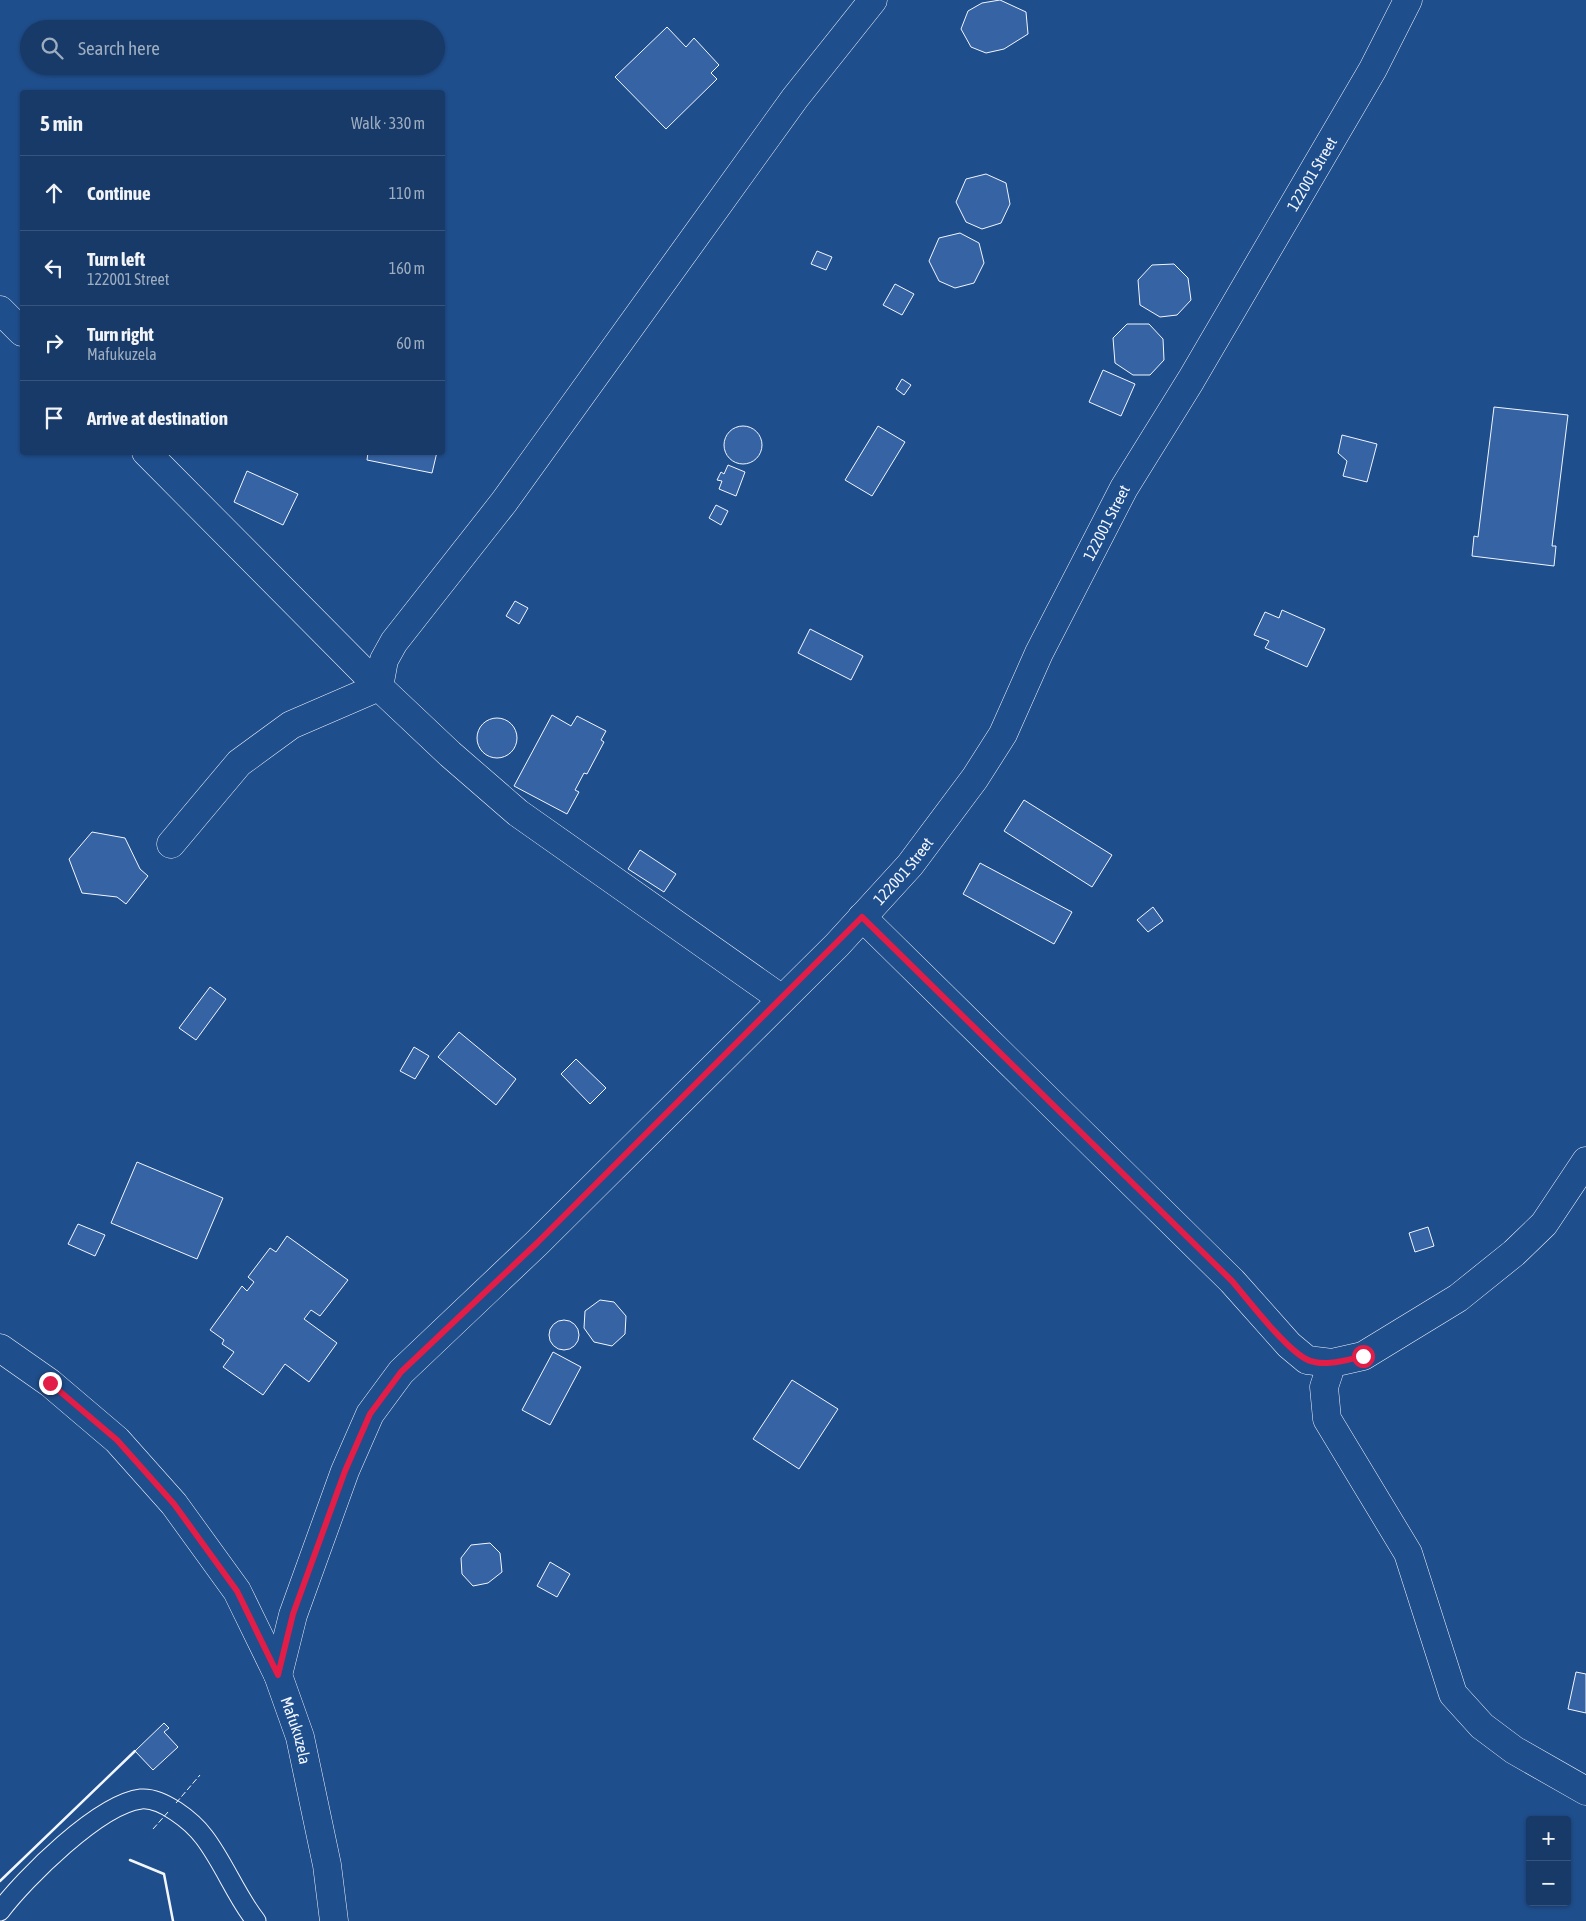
<!DOCTYPE html>
<html lang="en">
<head>
<meta charset="utf-8">
<style>
	body { margin:0; font-family:"Asap Condensed",sans-serif; background:#20416f; color:#f1f3f6 }
	.controls { position:absolute; right:15px; bottom:15px; display:grid; overflow:hidden; border-radius:5px; box-shadow:0 1px 4px #0004 }
	.controls button { width:45px; height:45px; display:grid; place-items:center; padding:0; border:0; border-bottom:1px solid #36547d; background:#173a69; color:#f1f3f6; font:25px sans-serif }
	.stop { position:absolute; width:15px; height:15px; margin:-11px; border:4px solid #e11d48; border-radius:50%; background:#fff }
	.stop.end { background:#e11d48; border-color:#fff; box-shadow:0 1px 5px #0008 }
	.list { margin:0; padding:0; list-style:none }
	h2 { display:flex; justify-content:space-between; align-items:center; height:65px; margin:0; padding:0 20px; font-size:21px }
	h2 small { font-size:16px; font-weight:400; color:#9eadc0 }
	.list li { display:grid; grid-template-columns:32px 1fr auto; gap:15px; align-items:center; box-sizing:border-box; height:75px; padding:0 20px; border-top:1px solid #36547d }
	.list b { display:block; font-size:19px; white-space:nowrap }
	.list p { margin:0; font-size:16px; white-space:nowrap; color:#9eadc0 }
	.list em { font-size:16px; font-style:normal; color:#9eadc0 }
	.icon { flex:none; width:28px; height:28px; fill:none; stroke:currentColor; stroke-width:2; stroke-linecap:round; stroke-linejoin:round }
	.map { position:relative; flex:none; width:1586px; height:1921px; overflow:hidden }
	.search { position:absolute; background:#173a69; box-shadow:0 1px 4px #0004; left:20px; top:20px; width:425px; height:55px; display:flex; align-items:center; gap:12px; box-sizing:border-box; padding:0 18px; border-radius:28px; color:#9eadc0; font-size:19px }
	.panel { position:absolute; background:#173a69; box-shadow:0 1px 4px #0004; left:20px; top:90px; width:425px; height:365px; border-radius:5px }
	.map>svg:first-child { display:block }
</style>
</head>
<body>
<div class="map">
<svg width="1586" height="1921" viewBox="0 0 1586 1921">
	<rect width="100%" height="100%" fill="#1f4e8c"/>
	<path fill="#3563a3" stroke="#f2f6ff" d="M1000,0L1026,12L1028,34L1004,49L986,53L971,47L961,29L968,11L982,3Z
		M667,27L686,47L694,38L719,65L711,73L717,79L666,129L615,77Z
		M986,174L1006,183L1010,204L1001,223L982,229L966,222L956,202L966,179Z
		M960,233L979,243L984,263L974,283L955,288L939,281L929,261L939,238Z
		M817,251L832,257L826,270L811,264Z
		M1174,264L1188,278L1191,300L1177,315L1160,317L1140,305L1138,280L1152,265Z
		M895,284L914,294L902,315L883,305Z
		M1127,324H1149L1163,339L1164,360L1150,375H1133L1115,363L1113,338Z
		M1103,370L1135,384L1121,416L1089,402Z
		M902,379L911,385L904,395L896,389Z
		M1494,407L1568,415L1552,546H1556L1554,566L1472,556L1474,536L1478,537Z
		M878,426L905,442L872,496L845,480Z
		M724 445a19 19 0 1 1 38 0a19 19 0 1 1-38 0Z
		M1342,435L1377,444L1367,482L1343,476L1347,461L1338,453Z
		M368,452H437L432,473L367,460Z
		M728,465L745,472L736,496L719,489L722,481L717,480L721,472L724,474Z
		M247,471L298,494L283,525L234,502Z
		M716,505L728,511L721,525L709,518Z
		M515,601L528,608L519,624L506,616Z
		M1282,610L1325,629L1307,667L1265,648L1269,641L1254,635L1265,612L1279,618Z
		M810,629L863,656L851,680L798,653Z
		M552,715L571,726L577,716L606,731L601,740L604,742L587,774L584,773L575,790L579,792L567,814L514,786Z
		M477 738a20 20 0 1 1 40 0a20 20 0 1 1-40 0Z
		M1024,800L1112,855L1092,887L1004,831Z
		M92,832L125,838L140,869L148,876L126,904L117,897L82,893L69,859Z
		M640,850L676,874L664,892L628,869Z
		M980,863L1072,912L1054,944L963,894Z
		M1153,907L1163,921L1148,932L1137,920Z
		M210,987L226,999L196,1040L179,1028Z
		M459,1032L516,1079L496,1105L438,1057Z
		M414,1047L429,1056L415,1079L400,1071Z
		M576,1059L606,1088L590,1104L561,1074Z
		M137,1162L223,1198L197,1259L111,1223Z
		M78,1224L105,1235L95,1256L68,1244Z
		M1428,1227L1434,1246L1415,1252L1409,1233Z
		M287,1236L348,1280L320,1316L311,1310L304,1319L337,1343L309,1382L285,1364L263,1395L223,1367L234,1352L222,1344L224,1340L210,1330L242,1286L247,1291L254,1282L248,1277L270,1248L276,1252Z
		M600,1300L614,1302L626,1316L625,1334L612,1346L594,1342L584,1328L585,1311Z
		M549 1335a15 15 0 1 1 30 0a15 15 0 1 1-30 0Z
		M553,1352L581,1367L550,1425L522,1410Z
		M792,1380L838,1409L799,1469L753,1439Z
		M490,1543L500,1553L502,1572L488,1583L473,1586L462,1574L461,1558L471,1545Z
		M550,1562L570,1574L557,1597L537,1586Z
		M1576,1672L1586,1674V1713L1568,1709Z
		M164,1723L169,1728L164,1732L178,1747L153,1770L135,1751Z"/>
	<g fill="none" stroke-linecap="round" stroke-linejoin="round">
		<defs>
			<path id="lane" d="M0,1911C25,1878 99,1804 141,1799C162,1797 192,1821 204,1837C224,1863 236,1896 256,1921"/>
			<path id="street" d="M0,310L22,332
				M146,452L379,687L450,754L518,813L782,999
				M171,844L239,763L291,725L379,687L384,660L394,642L504,502L795,98L873,0
				M862,917L1232,1281L1289,1345L1307,1360L1332,1363L1363,1356L1458,1298L1514,1253L1544,1224L1586,1161
				M1332,1363L1324,1387L1327,1419L1408,1553L1453,1694L1482,1726L1514,1750L1586,1791"/>
			<g id="secondary">
				<path id="s1" d="M0,1348L50,1383L117,1440L174,1504L237,1591L278,1675L300,1737L327,1865L334,1921"/>
				<path id="s2" d="M278,1675L293,1615L345,1471L370,1414L401,1372L537,1243L837,945L910,865L975,778L1003,734L1039,653L1124,488L1191,380L1373,69L1408,0"/>
			</g>
		</defs>
		<use href="#lane" stroke="#f2f6ff" stroke-width="21"/>
		<use href="#street" stroke="#f2f6ff" stroke-width="29"/>
		<use href="#secondary" stroke="#f2f6ff" stroke-width="29"/>
		<use href="#lane" stroke="#1f4e8c" stroke-width="19"/>
		<use href="#street" stroke="#1f4e8c" stroke-width="28"/>
		<use href="#secondary" stroke="#1f4e8c" stroke-width="28"/>
		<path stroke="#f2f6ff" stroke-width="1" stroke-dasharray="6 2.5" stroke-linecap="butt" d="M176,1803L200,1775
			M153,1829L168,1812"/>
		<path stroke="#f2f6ff" stroke-width="2.5" d="M130,1860L164,1874L173,1921
			M0,1881L135,1751"/>
	</g>
	<g fill="none" stroke-linecap="round" stroke-linejoin="round">
		<path stroke="#e11d48" stroke-width="6" d="M50,1383L117,1440L174,1504L237,1591L278,1675L293,1614L345,1471L370,1414L401,1372L537,1243L862,917L1232,1281C1249,1301 1285,1348 1306,1359C1323,1368 1346,1360 1363,1356"/>
	</g>
	<g text-anchor="middle" dominant-baseline="central" stroke-width="4" stroke-linejoin="round" paint-order="stroke">
		<g font-size="16" fill="#f2f6ff" stroke="#1f4e8c">
			<text stroke="none"><textPath href="#s2" startOffset="1849">122001 Street</textPath></text>
			<text stroke="none"><textPath href="#s2" startOffset="1444">122001 Street</textPath></text>
			<text stroke="none"><textPath href="#s2" startOffset="1039">122001 Street</textPath></text>
			<text stroke="none"><textPath href="#s1" startOffset="494">Mafukuzela</textPath></text>
		</g>
	</g>
</svg>
<div class="controls">
<button>+</button>
<button>−</button>
</div>
<div class="stop" style="left:1363px;top:1356px"></div>
<div class="stop end" style="left:50px;top:1383px"></div>
<div class="search"><svg class="icon" aria-label="search" viewBox="0 0 24 24"><circle cx="10" cy="10" r="6"/><path d="M15 15l6 6"/></svg>Search here</div>
<section class="panel">
<h2>5 min<small>Walk · 330 m</small></h2>
<ul class="list">
<li><svg class="icon" aria-label="ahead" viewBox="0 0 24 24"><path d="M12 20V5M6 11l6-6 6 6"/></svg><div><b>Continue</b></div><em>110 m</em></li>
<li><svg class="icon" aria-label="left" viewBox="0 0 24 24"><path d="M17 20v-9H6M10 6l-5 5 5 5"/></svg><div><b>Turn left</b><p>122001 Street</p></div><em>160 m</em></li>
<li><svg class="icon" aria-label="right" viewBox="0 0 24 24"><path d="M7 20v-9h11M14 6l5 5-5 5"/></svg><div><b>Turn right</b><p>Mafukuzela</p></div><em>60 m</em></li>
<li><svg class="icon" aria-label="arrive" viewBox="0 0 24 24"><path d="M6 21V4h12l-3 4 3 4H6"/></svg><div><b>Arrive at destination</b></div></li>
</ul>
</section>
</div>
</body>
</html>
